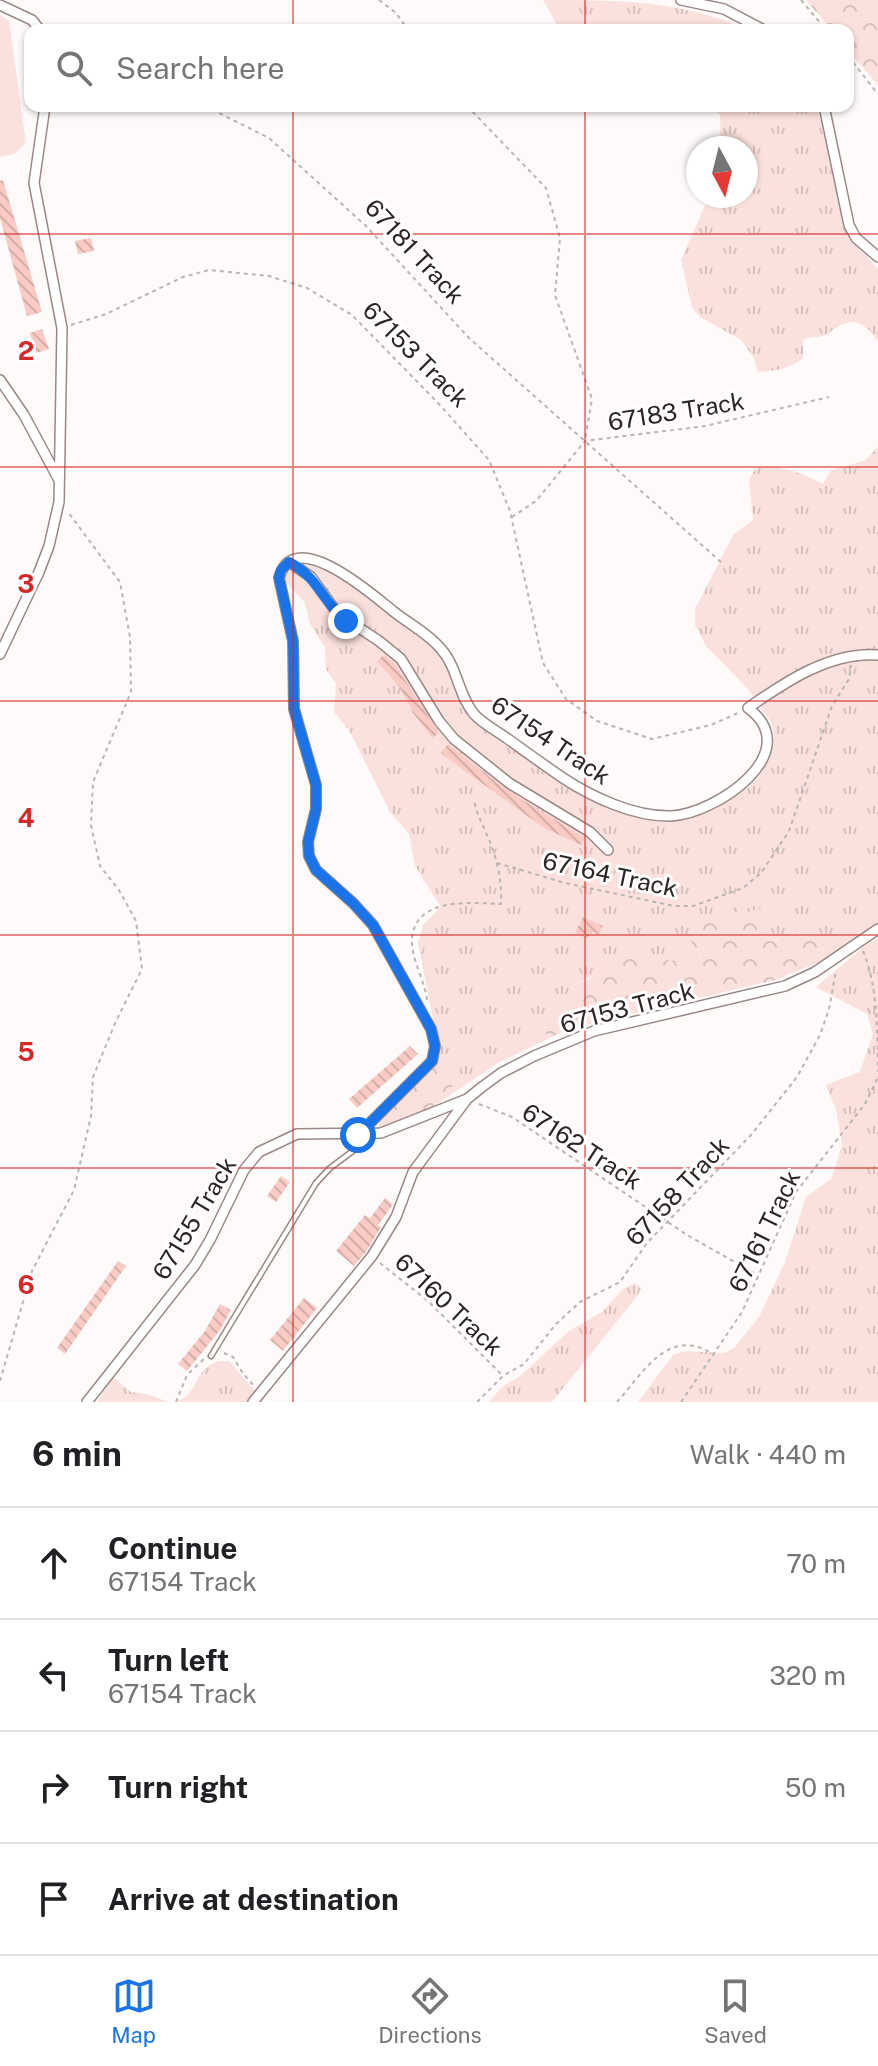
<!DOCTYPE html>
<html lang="en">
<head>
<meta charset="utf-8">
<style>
	body { margin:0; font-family:"Public Sans",sans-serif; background:#f2f2f2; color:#202124 }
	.compass { position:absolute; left:686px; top:136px; width:72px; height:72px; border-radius:50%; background:#fff; box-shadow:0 2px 6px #0004; rotate:173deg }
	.stop { position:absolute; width:24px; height:24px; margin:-18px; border:6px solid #1a73e8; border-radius:50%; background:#fff }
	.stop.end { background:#1a73e8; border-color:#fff; box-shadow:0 2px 8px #0008 }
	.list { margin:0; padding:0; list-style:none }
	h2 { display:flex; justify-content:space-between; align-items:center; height:104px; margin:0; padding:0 32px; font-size:34px }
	h2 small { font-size:26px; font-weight:400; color:#757577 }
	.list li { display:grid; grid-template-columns:52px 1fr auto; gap:24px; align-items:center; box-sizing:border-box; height:112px; padding:0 32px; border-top:2px solid #e0e0e0 }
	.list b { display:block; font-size:30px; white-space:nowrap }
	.list p { margin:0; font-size:26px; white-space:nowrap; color:#757577 }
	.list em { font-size:26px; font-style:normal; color:#757577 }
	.icon { flex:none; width:44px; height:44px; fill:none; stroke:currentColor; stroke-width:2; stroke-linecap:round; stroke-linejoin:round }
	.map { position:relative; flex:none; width:878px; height:1402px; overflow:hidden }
	.search { position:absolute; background:#fff; box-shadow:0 2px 6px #0004; left:24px; right:24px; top:24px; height:88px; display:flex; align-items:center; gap:20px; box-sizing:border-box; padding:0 28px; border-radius:16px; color:#757577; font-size:30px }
	.sheet { height:552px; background:#fff }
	nav { display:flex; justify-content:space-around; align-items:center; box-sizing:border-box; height:112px; border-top:2px solid #e0e0e0; background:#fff; font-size:22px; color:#757577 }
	nav a { display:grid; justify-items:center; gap:4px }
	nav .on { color:#1a73e8 }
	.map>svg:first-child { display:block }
</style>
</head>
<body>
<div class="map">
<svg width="878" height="1402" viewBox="0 0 878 1402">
	<defs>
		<pattern id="grass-tufts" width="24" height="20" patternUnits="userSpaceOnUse" patternTransform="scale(2)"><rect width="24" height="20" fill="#fae1dd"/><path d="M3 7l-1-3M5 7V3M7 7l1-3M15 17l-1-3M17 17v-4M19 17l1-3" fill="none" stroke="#d6c1bd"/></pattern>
		<pattern id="forest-crowns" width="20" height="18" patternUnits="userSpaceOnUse" patternTransform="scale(2)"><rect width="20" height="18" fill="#fae1dd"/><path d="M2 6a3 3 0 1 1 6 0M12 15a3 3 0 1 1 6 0" fill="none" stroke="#d6c1bd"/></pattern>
		<pattern id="building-back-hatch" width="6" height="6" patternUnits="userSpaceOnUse" patternTransform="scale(2)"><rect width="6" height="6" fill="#f9cbc4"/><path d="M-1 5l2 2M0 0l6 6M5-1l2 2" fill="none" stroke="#d6aea8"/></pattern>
	</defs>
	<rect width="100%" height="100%" fill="#fefafa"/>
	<path fill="url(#grass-tufts)" d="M543,0C614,0 684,0 748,30H560Z
		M711,106H816L829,142L842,218L851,239L878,269V342C867,324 854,315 834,329C828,333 830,334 823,336C815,338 810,336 803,340V358C789,369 775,371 758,372L754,358L741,340L700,317L692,307L681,260L709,196H746V148H721L720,115Z
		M878,447V924L843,950L822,961L824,947L771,939C735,891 728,908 690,941L700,955L699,960L686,957L671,961L647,954L595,975L573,985L556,1012L544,1025L545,1033L550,1038L498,1063L450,1095L453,1058L440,1055L418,943L423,925L441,907L415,866L409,834L390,812L350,732L334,712L336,684L326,669L325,648L310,624L305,603L285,581L287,569L299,563L334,572L436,648L481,726L596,800L653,818H686L716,809L752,785L763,771L773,746L774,732L771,722L748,689L706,646L695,625V609L733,535L753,520L749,480L755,469C779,463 802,473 823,484L831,470L864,461Z
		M878,938V1402H638L673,1355L685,1351L724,1353L734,1348L759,1317L785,1262L806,1197L831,1179L842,1145L836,1109L826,1085L860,1072L873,1034L867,1014L816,987L865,946Z
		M635,1283L641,1288L638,1295L552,1402H489L501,1388L520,1376L569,1331L602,1312L623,1289Z
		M219,1361H229C241,1373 250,1388 264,1399L262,1402H174C194,1398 194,1379 207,1367C210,1364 215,1363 219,1361Z
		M113,1377L131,1392L147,1394L168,1402H97Z"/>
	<path fill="url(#forest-crowns)" d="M806,0H878V85L848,50V30H832Z
		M736,907L748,912L760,909L768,919L767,933L771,939L778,941L786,932L798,929L809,939H821L824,947L822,961L775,980L568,1029L550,1038L545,1033L544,1025L556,1012L573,985L590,979L597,968L614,958L647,954L671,961L686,957L699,960L700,954L690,941L691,933L698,922Z
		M440,1055L453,1058L460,1065C461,1078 450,1084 450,1095C429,1110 404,1124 378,1128L382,1115Z"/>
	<path fill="#fae1dd" d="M0,15L9,21L26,143L14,154L0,157Z"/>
	<path fill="url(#building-back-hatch)" d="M3,180L42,312L27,316L0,218V181Z
		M91,238L94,251L78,254L75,241Z
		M42,329L49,349L36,353L30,333Z
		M384,655L395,664L439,733L432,738L414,714L399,686L377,661Z
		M448,744L505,789L585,838L581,845L544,828L461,768L441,753Z
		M583,917L603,926L599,935L591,931L587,939L575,933Z
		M410,1046L418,1054L357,1108L349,1099Z
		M281,1176L290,1182L276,1202L267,1196Z
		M385,1198L393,1204L392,1206L378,1225L381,1227L366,1252L354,1266L336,1251L365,1215L370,1218Z
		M118,1261L126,1266L65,1354L57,1348Z
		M304,1298L317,1308L283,1351L270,1340Z
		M220,1304L231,1310L220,1330L187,1371L178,1364L205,1331Z"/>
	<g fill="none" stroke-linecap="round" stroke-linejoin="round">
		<defs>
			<path id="service" d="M211,1356L316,1183L330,1168L373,1136"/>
			<path id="minor" d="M681,0L724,9L764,30
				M0,5L32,20L40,30
				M824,106L849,225L856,238L878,257
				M0,380L24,415L59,480
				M289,562L311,577L338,614L379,641L401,659L439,721L454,739L509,783L590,832L608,850
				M0,654L39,572L49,546L59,502L62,328L34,183L45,106
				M358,1135L432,1061L435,1046L431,1029L373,925L353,903L316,870L309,856L308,842L316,809V785L294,709L293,641L279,578C293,524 373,595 393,611C409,624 428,633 441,649C458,668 458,695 474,714C483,724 497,731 508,739C526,752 544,765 563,778C592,797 634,817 671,816C716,814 807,752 748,708C785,682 831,651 878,655
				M87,1402L195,1265L210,1240L244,1170L259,1152L297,1134L381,1133L467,1099
				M253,1402L372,1256L396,1217L413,1172L467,1099L482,1087L501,1073L534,1056L594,1031L785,986L815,972L878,929"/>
		</defs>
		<use href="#service" stroke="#9a8885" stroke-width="7"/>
		<use href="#minor" stroke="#9a8885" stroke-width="12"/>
		<path stroke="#bab5b4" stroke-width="2" stroke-dasharray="4 4" stroke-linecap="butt" d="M379,0L396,13L408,30
			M801,0L826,30
			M848,56L878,94
			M205,106L269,138L366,226L469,338L722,563
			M467,106L546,188L560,238L555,295L592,399L585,440
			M71,325L106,314L183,277L209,270L269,276L307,288L352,315L439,404L489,460L510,511L543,663L566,699L597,721L652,739L711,725L738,713
			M512,517L536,501L585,441L705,426L829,397
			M497,863L565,883L674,906H693L743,888L761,873L789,831L832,706L849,679L851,665
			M863,951C878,985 877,1034 878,1072
			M427,1000C425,981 411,959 412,939C415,896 472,903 501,904C502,880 497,857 487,835C482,823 476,813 474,799
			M479,1104L512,1117L687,1235L756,1274
			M380,1263L428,1301L502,1375
			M224,1353L233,1357L242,1372L254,1386
			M0,1381L32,1271L74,1190L91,1116L93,1077L116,1021L142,969L136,921L119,890L100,866L91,825L93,782L131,692L130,637L120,582L68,512
			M176,1402L187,1375L204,1359
			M477,1402L503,1376L524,1364L556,1324L580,1302L620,1282L647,1243L751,1135L797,1077L820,1035L829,1009L836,971
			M617,1402C644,1372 668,1326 713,1354
			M681,1402L742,1312L796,1192L865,1104L878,1077"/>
		<use href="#service" stroke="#fff" stroke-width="4"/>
		<use href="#minor" stroke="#fff" stroke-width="9"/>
	</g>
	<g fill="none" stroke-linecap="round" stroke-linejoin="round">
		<path stroke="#1a73e8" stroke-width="10" d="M346,621C321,600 320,579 289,562L281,570L279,578L293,641L294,709L316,785V809L308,842L309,856L316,870L353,903L373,925L431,1029L435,1046L432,1061L358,1135"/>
	</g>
	<path fill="none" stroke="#d62828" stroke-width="2" stroke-opacity="0.55" d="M293,0V30M585,0V30M293,106V1402M585,106V1402M0,234H878M0,467H878M0,701H878M0,935H878M0,1168H878"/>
	<g text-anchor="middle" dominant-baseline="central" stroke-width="6" stroke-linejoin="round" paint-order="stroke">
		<g font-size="24" fill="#2c2523" stroke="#fff">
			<text transform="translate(415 251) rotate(47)">67181 Track</text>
			<text transform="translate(416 354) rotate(45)">67153 Track</text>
			<text transform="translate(676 411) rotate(-9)">67183 Track</text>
			<text transform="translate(551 740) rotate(34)">67154 Track</text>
			<text transform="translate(610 874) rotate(12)">67164 Track</text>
			<text transform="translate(627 1007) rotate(-15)">67153 Track</text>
			<text transform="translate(582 1146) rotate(33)">67162 Track</text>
			<text transform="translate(677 1191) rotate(-47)">67158 Track</text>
			<text transform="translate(194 1218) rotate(-59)">67155 Track</text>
			<text transform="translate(764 1231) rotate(-64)">67161 Track</text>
			<text transform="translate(449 1304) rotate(43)">67160 Track</text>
		</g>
	</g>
	<g font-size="26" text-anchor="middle" font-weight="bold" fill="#d62828" stroke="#fff" stroke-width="6" stroke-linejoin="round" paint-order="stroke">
		<text x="26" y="360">2</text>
		<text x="26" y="593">3</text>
		<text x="26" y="827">4</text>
		<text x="26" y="1061">5</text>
		<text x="26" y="1294">6</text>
	</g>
</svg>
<svg class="compass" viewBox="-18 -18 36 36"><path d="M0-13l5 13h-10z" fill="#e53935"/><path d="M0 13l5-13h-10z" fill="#757577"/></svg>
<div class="stop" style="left:358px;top:1135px"></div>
<div class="stop end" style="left:346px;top:621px"></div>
<div class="search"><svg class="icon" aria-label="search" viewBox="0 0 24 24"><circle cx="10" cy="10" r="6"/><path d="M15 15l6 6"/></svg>Search here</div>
</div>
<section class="sheet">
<h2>6 min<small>Walk · 440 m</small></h2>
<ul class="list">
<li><svg class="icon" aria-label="ahead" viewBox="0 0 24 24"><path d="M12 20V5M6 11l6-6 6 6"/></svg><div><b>Continue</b><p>67154 Track</p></div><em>70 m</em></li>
<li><svg class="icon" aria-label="left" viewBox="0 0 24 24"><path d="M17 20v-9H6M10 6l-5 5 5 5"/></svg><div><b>Turn left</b><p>67154 Track</p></div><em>320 m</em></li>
<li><svg class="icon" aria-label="right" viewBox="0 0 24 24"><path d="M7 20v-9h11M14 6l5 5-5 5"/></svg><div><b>Turn right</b></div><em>50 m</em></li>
<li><svg class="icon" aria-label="arrive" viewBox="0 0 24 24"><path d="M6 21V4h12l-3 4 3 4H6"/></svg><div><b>Arrive at destination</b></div></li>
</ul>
</section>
<nav>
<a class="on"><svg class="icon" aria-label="map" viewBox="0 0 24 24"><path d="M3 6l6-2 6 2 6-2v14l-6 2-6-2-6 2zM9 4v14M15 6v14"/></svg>Map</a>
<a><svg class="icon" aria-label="directions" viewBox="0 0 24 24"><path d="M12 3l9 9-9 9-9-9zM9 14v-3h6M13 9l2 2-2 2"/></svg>Directions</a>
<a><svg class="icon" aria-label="saved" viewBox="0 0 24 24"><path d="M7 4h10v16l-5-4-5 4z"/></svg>Saved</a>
</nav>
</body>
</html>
